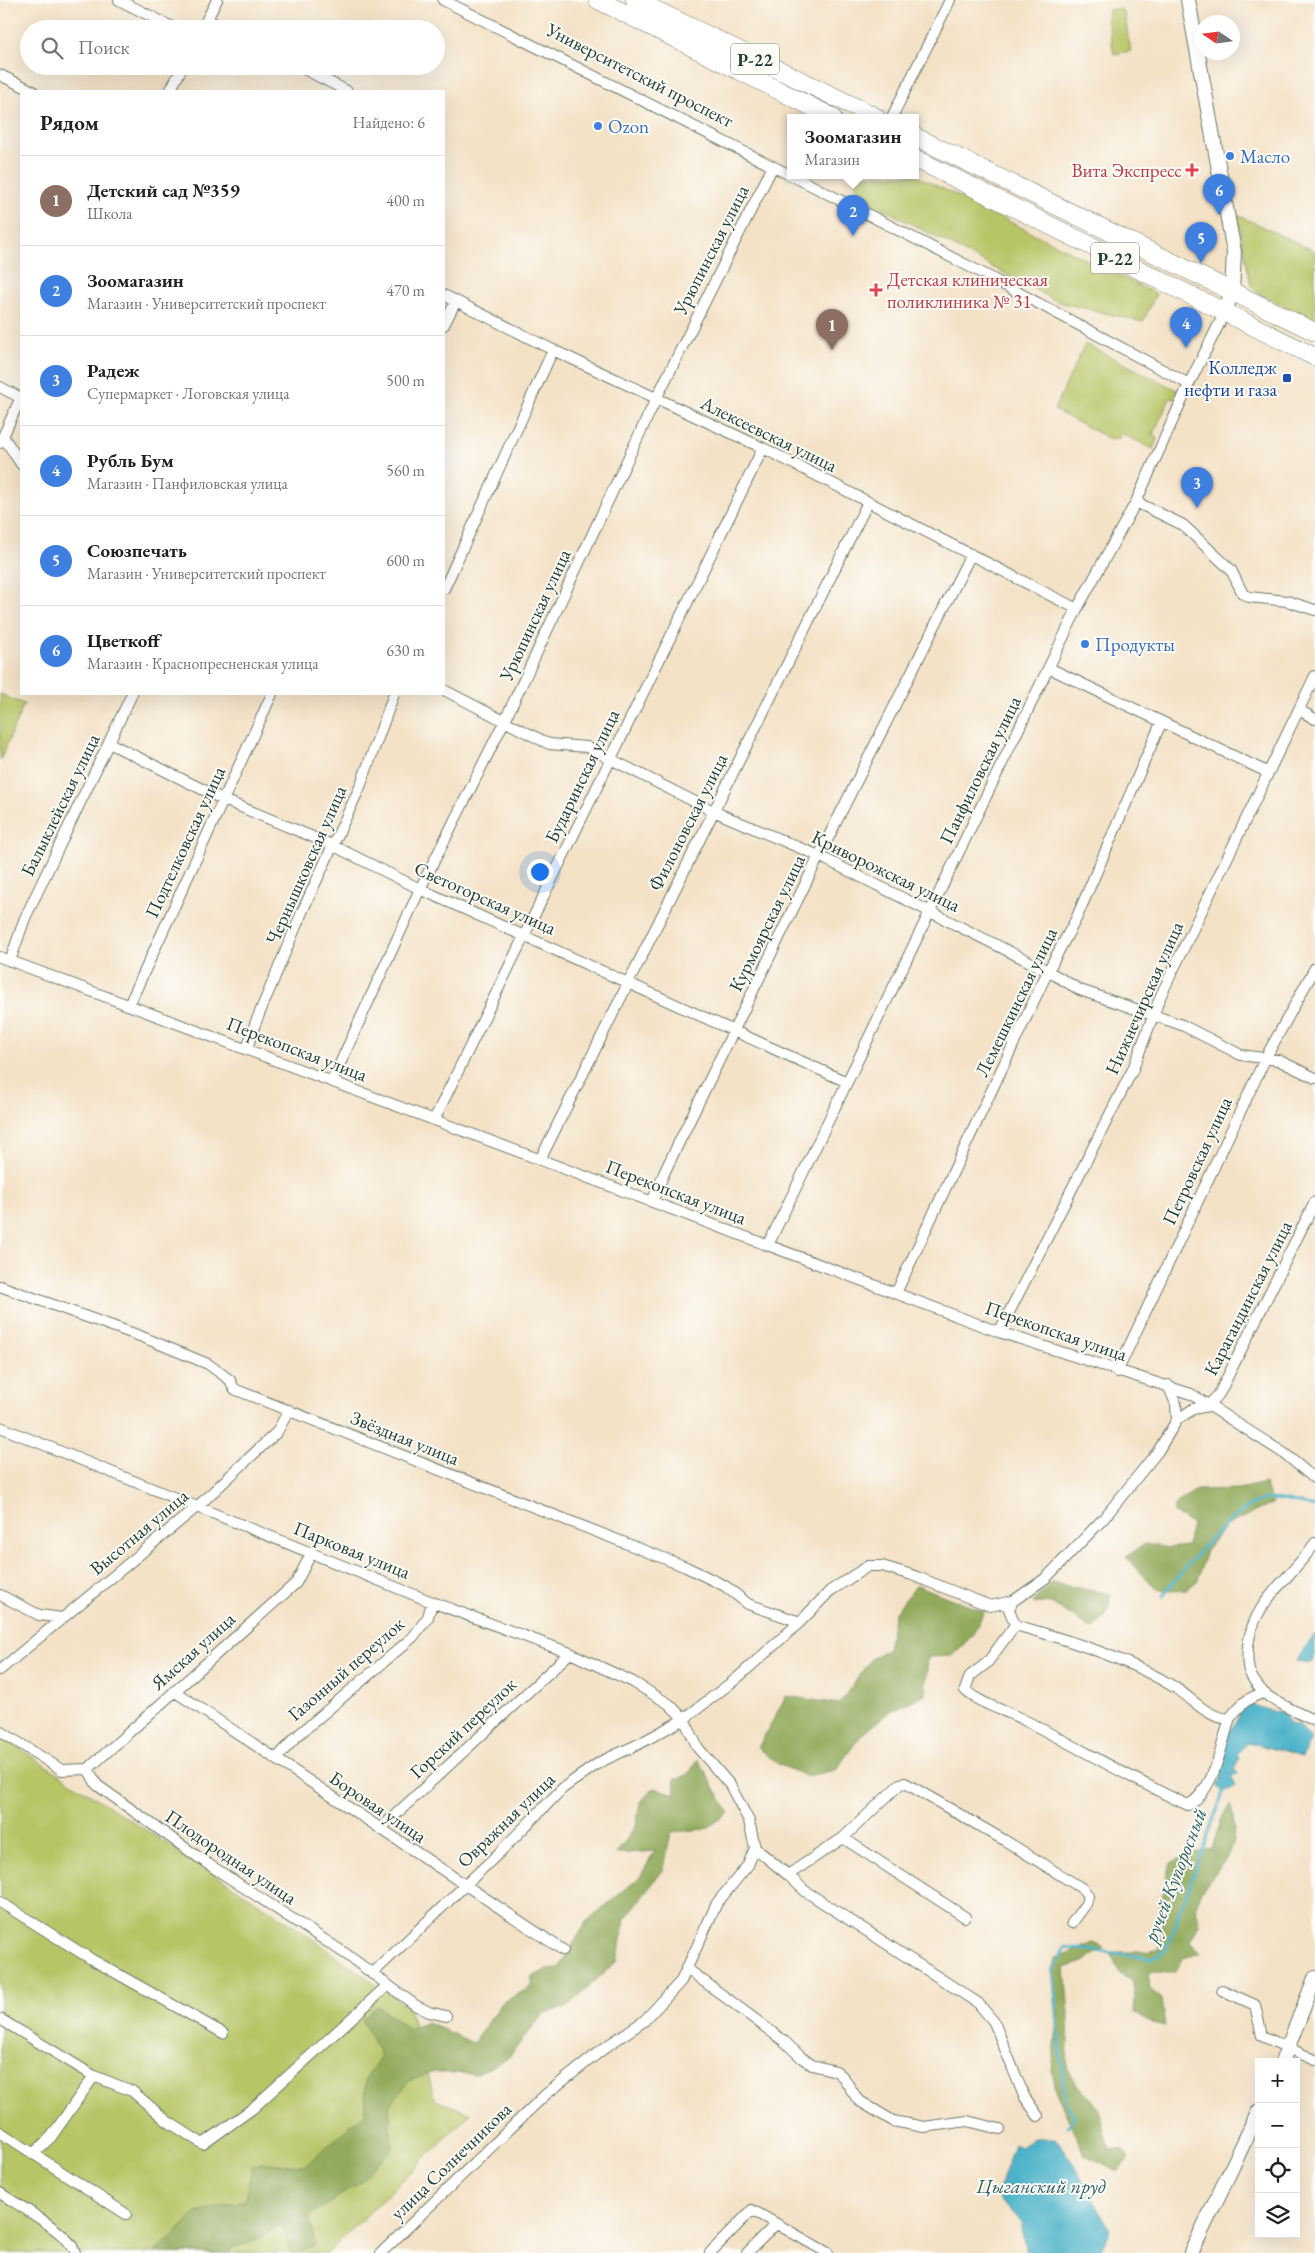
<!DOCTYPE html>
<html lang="ru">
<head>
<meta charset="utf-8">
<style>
	body { margin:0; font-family:"EB Garamond",serif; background:#f6f6f6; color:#202124 }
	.controls { position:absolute; right:15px; bottom:15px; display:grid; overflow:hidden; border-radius:0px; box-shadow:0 5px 20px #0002 }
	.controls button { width:45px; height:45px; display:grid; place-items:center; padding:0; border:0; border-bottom:1px solid #e0e0e0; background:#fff; color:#202124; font:25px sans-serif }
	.compass { position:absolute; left:1195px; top:15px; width:45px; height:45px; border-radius:50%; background:#fff; box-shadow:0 5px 20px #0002; rotate:283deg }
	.you { position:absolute; left:539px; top:871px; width:18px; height:18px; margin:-12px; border:4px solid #fff; border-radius:50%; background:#1a73e8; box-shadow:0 0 0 8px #1a73e833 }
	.badge { display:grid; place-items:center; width:32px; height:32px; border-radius:50%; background:#d93025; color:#fff; font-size:16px; font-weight:700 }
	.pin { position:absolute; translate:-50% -41px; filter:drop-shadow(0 1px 2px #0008) }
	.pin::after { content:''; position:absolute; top:26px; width:18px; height:15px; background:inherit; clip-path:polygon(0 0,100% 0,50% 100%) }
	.popup { position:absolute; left:787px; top:114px; width:132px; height:65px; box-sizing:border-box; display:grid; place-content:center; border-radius:0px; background:#fff; filter:drop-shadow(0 1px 4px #0005); font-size:16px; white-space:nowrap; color:#757577 }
	.popup b { font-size:19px; color:#202124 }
	.popup::after { content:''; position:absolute; left:50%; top:100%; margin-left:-10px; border:10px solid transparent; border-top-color:#fff }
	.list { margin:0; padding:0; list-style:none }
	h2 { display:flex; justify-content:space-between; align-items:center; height:65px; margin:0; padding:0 20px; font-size:21px }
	h2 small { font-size:16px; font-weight:400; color:#757577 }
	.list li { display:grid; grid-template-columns:32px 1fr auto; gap:15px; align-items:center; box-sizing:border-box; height:90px; padding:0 20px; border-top:1px solid #e0e0e0 }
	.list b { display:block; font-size:19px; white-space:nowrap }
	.list p { margin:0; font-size:16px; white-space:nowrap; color:#757577 }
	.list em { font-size:16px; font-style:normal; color:#757577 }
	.icon { flex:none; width:28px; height:28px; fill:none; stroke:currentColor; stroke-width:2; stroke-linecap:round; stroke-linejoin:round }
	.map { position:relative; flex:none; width:1315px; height:2253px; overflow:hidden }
	.search { position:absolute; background:#fff; box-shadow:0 5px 20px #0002; left:20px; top:20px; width:425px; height:55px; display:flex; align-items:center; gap:12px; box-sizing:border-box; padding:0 18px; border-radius:28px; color:#757577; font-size:19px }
	.panel { position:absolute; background:#fff; box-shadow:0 5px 20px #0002; left:20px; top:90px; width:425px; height:605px; border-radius:0px }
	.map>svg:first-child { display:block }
</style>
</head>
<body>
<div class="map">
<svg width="1315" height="2253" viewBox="0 0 1315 2253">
	<rect width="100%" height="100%" fill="#fdfcf7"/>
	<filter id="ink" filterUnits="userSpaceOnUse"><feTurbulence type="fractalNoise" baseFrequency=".02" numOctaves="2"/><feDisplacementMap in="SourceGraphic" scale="10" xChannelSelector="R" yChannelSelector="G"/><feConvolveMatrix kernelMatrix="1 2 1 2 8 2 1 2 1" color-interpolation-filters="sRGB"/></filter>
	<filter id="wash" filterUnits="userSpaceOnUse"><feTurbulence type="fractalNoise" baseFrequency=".0096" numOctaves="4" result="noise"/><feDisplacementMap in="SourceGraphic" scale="20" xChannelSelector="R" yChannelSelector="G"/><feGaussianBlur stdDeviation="1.12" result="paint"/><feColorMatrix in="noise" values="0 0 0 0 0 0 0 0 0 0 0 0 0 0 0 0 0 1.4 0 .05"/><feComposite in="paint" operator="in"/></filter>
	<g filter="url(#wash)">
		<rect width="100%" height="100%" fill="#f4e2c7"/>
		<path fill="#b8c566" stroke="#6c814d" d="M1120,8L1124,13L1131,51L1114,54L1107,17L1109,10Z
			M851,175H915L1156,294L1143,322L1058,302L863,198Z
			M1237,215L1315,251V321L1258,293L1251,286Z
			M1085,344L1179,391L1176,399L1170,398L1153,434L1157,439L1153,449L1120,433L1119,438L1110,439L1054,410Z
			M0,694L24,704L0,761Z
			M0,1736L302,1931L409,2008L435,2100L471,2113L328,2253H0Z"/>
		<path fill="#92aa5b" stroke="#587448" d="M1265,1483L1273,1503L1226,1526L1206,1550L1198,1580L1186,1590L1171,1591L1156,1588L1126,1557L1145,1544L1168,1548L1187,1546L1192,1524L1174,1513V1505L1196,1490L1239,1489Z
			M1051,1583L1111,1594L1107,1615L1092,1629L1053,1604L1032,1603Z
			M917,1585L984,1612L972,1636L952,1656L928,1657L925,1695L893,1709L861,1735L836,1770L806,1776L778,1764L758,1748L786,1696L839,1704L871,1659L888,1648L895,1612Z
			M698,1759L729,1813L706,1829L671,1832L664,1869L625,1919L617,1961L565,2008L544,2013L508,2058L477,2074L434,2072L409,2081L389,2106L392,2148L358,2184L309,2216L315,2245L297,2253H292L282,2224L251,2242L235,2247L229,2253H155L197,2212L246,2200L252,2166L264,2163L305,2166L365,2113L366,2078L381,2056L362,2020L377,2006L409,2029L427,2022L473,2043L502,2003L531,1987L532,1977L546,1970L559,1969L586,1922L640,1877L655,1851L616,1854L636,1826L640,1803L653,1788L676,1794L674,1779L688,1775Z
			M1231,1804C1234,1819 1236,1835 1230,1850C1218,1880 1188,1887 1199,1925L1190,1941L1201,1953L1183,1958L1174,1972H1148L1150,1989L1162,1999L1166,2026L1148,2022L1134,2012L1135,1997L1132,1981L1120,1974L1110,1952H1148L1160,1949L1162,1927L1160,1904L1171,1863L1187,1855L1212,1848L1222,1818Z
			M1093,1943L1104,1948L1083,1962L1065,1968L1069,2013L1067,2067L1078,2087L1092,2099L1100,2112L1110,2149L1122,2150L1129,2158L1118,2171L1084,2154L1057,2094L1052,2070L1059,2012L1055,1999L1056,1984L1052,1972L1055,1958Z"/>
		<path fill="#4bb2c9" stroke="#35787e" d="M1315,1634V1656L1311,1663L1296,1661Z
			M1251,1703L1258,1707L1284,1714L1290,1724L1301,1727L1311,1739L1302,1757L1248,1742L1237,1754L1239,1758L1235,1769L1238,1774L1231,1776L1236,1786L1223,1793L1217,1787L1223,1774L1217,1767L1224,1763C1223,1753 1223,1741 1229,1732C1233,1724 1240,1721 1240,1711Z
			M1034,2138H1055L1065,2150L1110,2229L1099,2253H1027L1021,2221L1000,2201L998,2191L1014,2144L1020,2147Z"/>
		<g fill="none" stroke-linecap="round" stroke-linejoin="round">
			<path stroke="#4bb2c9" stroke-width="3" d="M1163,1596C1181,1571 1238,1501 1269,1499C1284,1499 1301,1504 1315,1507
				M1068,2126L1074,2118L1065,2101L1053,1970L1065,1947L1152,1958L1160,1955L1167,1948L1223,1793"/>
		</g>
	</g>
	<g filter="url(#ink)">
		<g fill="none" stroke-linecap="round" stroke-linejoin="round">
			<defs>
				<path id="street" d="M119,0L176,29
					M443,0L790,175
					M207,19L224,29
					M202,29L217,0
					M298,66L347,91
					M0,75L33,91
					M170,91L183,66
					M892,117L950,0
					M791,175L980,272L1189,384
					M444,295L553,350L763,448L1077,609
					M444,325L456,301
					M0,387L21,398
					M3,436L21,464
					M0,443L21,397
					M1136,502L1183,525L1231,570L1243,594L1249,597L1287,601L1315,610
					M444,589L553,350
					M1049,668L1267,772
					M444,690L549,744L587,747L713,811L819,856L1048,971L1080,990L1182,1025L1241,1055L1278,1060L1315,1078
					M1299,710L1315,719
					M109,743L224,800L332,845L420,889L847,1082
					M0,957L999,1332L1191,1394L1285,1454L1315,1479
					M10,961L25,918L132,694
					M129,1005L272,694
					M247,1049L255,1024L302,912L360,787L394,694
					M332,1081L420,889L505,720L656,399L773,166
					M434,1120L763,448
					M540,1160L868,502
					M652,1202L665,1171L819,856L971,554
					M768,1245L1077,609L1136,502L1189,384L1225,312
					M0,1286L140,1336L208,1364L230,1380L234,1389L686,1567L725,1586L748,1604L800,1622
					M896,1293L1048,971L1076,919L1161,723
					M999,1332L1133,1069L1161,995L1315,676
					M1117,1372L1266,1057L1315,968
					M1168,1385L1176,1404L1177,1420
					M0,1427L432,1602L570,1653L633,1682L669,1704L684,1719L639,1744L600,1762L563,1788L500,1852L372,1974
					M1315,1543C1291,1579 1253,1600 1248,1646C1246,1667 1248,1675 1262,1691C1269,1700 1303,1715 1315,1721
					M0,1595L39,1615L63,1618
					M1015,1625C1065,1639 1130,1659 1174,1687C1190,1696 1210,1721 1230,1718C1240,1705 1247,1698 1263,1693
					M0,1670L198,1506L277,1432L289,1410
					M174,1691L563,1950
					M1230,1718C1221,1745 1215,1791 1188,1805C1131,1779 1078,1747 1022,1719C1004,1710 980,1704 965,1690L970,1676L987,1663L1015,1625L1009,1609L1013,1601L1046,1578L1104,1518L1158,1451L1177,1420L1193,1409L1208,1406L1219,1394L1315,1202
					M0,1731L62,1770L88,1769L97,1785L205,1862L346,1954L415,2005L429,2012L446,2016
					M276,1759L296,1737L413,1637L428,1617L432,1602
					M88,1769L296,1583L312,1552
					M380,1829L570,1653
					M843,1838L965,1917
					M755,1848L788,1875L843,1838L900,1784L905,1783L1004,1840L1083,1889L1088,1896L1086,1904L1072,1923
					M788,1875L805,1891L978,2003L994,2022L1024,2096L1038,2116
					M0,1902L91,1959L223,2033
					M686,1968L784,2041L802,2058L812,2065L836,2071L843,2077L858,2100L893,2121L924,2127L967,2121L1000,2129
					M1222,1990L1255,2005L1262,2036L1315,2060
					M0,2019L94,2076L132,2091L167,2121L203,2144L252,2109L388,1985
					M0,2132L126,2214
					M33,2154L51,2137L94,2076
					M0,2193C16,2204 73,2235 75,2253
					M381,2253L545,2095L607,2046L644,2021L681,1981L717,1903L748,1865L755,1848L749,1821L730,1785L698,1748L684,1719L736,1679L800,1622L830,1591L868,1566H882L912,1575L990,1606L1013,1601
					M710,2253L752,2210L828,2253
					M747,2253L776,2224"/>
				<path id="secondary" d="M1188,0L1234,252L1232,292L1225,312
					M1282,2062L1315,1978
					M1191,2253L1259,2111"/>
				<path id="highway" d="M598,0L832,117
					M635,0L876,117
					M916,137L1315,332
					M916,159L1315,357"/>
			</defs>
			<use href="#street" stroke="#6a7767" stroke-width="12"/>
			<use href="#secondary" stroke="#6a7767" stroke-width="16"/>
			<use href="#highway" stroke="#6a7767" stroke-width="19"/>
			<use href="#street" stroke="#fff" stroke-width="10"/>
			<use href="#secondary" stroke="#fff" stroke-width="14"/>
			<use href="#highway" stroke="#fff" stroke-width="18"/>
		</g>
	</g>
	<g fill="#3f7fe0" stroke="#fdfcf7" stroke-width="2">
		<circle cx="598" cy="126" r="5"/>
		<circle cx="1230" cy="156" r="5"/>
		<circle cx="1085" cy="644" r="5"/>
	</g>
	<g fill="#e0444e" stroke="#fdfcf7" stroke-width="2">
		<path d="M1189.5 162.5h5v5h5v5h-5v5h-5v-5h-5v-5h5z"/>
		<path d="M873.5 282.5h5v5h5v5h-5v5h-5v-5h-5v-5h5z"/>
	</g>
	<rect fill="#1a4fb4" stroke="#fdfcf7" stroke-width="2" x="1282" y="373" width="10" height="10" rx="2.5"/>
	<g text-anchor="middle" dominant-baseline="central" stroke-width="4" stroke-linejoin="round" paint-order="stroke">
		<g fill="#fdfcf7" stroke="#62766e" stroke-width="1">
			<rect x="731" y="43.5" width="48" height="31" rx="4"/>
			<rect x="1091" y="242.5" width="48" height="31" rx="4"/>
		</g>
		<g font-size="18" font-weight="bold" fill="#1f3d34">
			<text x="755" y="59">Р-22</text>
			<text x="1115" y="258">Р-22</text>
		</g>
		<g font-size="19" fill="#1f3d34" stroke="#fdfcf7">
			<text transform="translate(640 75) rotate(27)">Университетский проспект</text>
			<text transform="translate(711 250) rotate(-63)">Урюпинская улица</text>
			<text transform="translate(769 434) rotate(26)">Алексеевская улица</text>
			<text transform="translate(535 615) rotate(-65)">Урюпинская улица</text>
			<text transform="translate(980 770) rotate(-64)">Панфиловская улица</text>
			<text transform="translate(582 776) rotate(-64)">Бударинская улица</text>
			<text transform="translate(60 805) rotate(-64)">Балыклейская улица</text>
			<text transform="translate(688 822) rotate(-63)">Филоновская улица</text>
			<text transform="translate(185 842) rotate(-65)">Подтелковская улица</text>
			<text transform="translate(306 865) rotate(-66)">Чернышковская улица</text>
			<text transform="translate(886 871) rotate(26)">Криворожская улица</text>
			<text transform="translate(485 898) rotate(24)">Светогорская улица</text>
			<text transform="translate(767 923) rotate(-64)">Курмоярская улица</text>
			<text transform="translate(1144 998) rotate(-66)">Нижнечирская улица</text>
			<text transform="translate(1016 1002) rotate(-64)">Лемешкинская улица</text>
			<text transform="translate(297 1049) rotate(21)">Перекопская улица</text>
			<text transform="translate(1197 1161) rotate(-65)">Петровская улица</text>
			<text transform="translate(676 1192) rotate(21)">Перекопская улица</text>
			<text transform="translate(1248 1298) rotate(-63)">Карагандинская улица</text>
			<text transform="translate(1056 1331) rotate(19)">Перекопская улица</text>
			<text transform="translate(405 1438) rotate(22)">Звёздная улица</text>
			<text transform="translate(139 1532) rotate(-40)">Высотная улица</text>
			<text transform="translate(352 1550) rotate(22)">Парковая улица</text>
			<text transform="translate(193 1651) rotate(-42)">Ямская улица</text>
			<text transform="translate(346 1669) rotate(-41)">Газонный переулок</text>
			<text transform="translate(463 1728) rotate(-43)">Горский переулок</text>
			<text transform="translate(378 1807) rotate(34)">Боровая улица</text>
			<text transform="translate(506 1820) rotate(-44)">Овражная улица</text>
			<text transform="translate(231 1857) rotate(34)">Плодородная улица</text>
			<text transform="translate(451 2161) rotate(-44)">улица Солнечникова</text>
		</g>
		<g font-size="19" fill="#366cbe" stroke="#fdfcf7" text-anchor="start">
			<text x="608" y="126">Ozon</text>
			<text x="1240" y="156">Масло</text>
			<text x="1095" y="644">Продукты</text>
		</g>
		<g font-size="19" fill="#be3a42" stroke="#fdfcf7" text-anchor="end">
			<text x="1182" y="170">Вита Экспресс</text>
			<text x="887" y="279" text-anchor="start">Детская клиническая<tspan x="887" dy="22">поликлиника № 31</tspan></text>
		</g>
		<g font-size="19" fill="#164399" stroke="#fdfcf7" text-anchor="end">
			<text x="1277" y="367">Колледж<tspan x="1277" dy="22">нефти и газа</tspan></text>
		</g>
		<g font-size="20" font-style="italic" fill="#2c6061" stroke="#fdfcf7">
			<text transform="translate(1175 1875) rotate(-69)">ручей Купоросный</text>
			<text x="1041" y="2186">Цыганский пруд</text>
		</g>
	</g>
</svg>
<div class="controls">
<button>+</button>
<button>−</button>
<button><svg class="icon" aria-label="locate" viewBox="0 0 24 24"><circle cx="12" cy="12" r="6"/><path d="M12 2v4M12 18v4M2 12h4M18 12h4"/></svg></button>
<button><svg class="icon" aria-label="layers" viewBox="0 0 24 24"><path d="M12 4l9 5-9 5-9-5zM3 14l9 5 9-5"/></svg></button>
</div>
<svg class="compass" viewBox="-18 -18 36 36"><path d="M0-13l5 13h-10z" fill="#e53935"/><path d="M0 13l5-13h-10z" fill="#757577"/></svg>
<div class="you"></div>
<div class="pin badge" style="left:832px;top:350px;background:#8d6e63">1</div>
<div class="pin badge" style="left:853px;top:236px;background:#3f7fe0">2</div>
<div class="popup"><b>Зоомагазин</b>Магазин</div>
<div class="pin badge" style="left:1197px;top:508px;background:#3f7fe0">3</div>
<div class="pin badge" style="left:1186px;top:348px;background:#3f7fe0">4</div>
<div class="pin badge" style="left:1201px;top:263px;background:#3f7fe0">5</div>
<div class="pin badge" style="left:1219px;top:215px;background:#3f7fe0">6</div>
<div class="search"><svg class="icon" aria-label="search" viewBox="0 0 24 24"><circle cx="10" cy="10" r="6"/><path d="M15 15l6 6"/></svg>Поиск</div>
<section class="panel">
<h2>Рядом<small>Найдено: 6</small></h2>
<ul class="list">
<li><span class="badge" style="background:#8d6e63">1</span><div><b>Детский сад №359</b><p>Школа</p></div><em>400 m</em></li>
<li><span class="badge" style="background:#3f7fe0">2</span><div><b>Зоомагазин</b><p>Магазин · Университетский проспект</p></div><em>470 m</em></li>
<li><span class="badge" style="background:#3f7fe0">3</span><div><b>Радеж</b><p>Супермаркет · Логовская улица</p></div><em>500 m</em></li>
<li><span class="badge" style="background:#3f7fe0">4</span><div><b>Рубль Бум</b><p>Магазин · Панфиловская улица</p></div><em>560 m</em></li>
<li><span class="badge" style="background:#3f7fe0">5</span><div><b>Союзпечать</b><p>Магазин · Университетский проспект</p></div><em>600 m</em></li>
<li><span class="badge" style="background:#3f7fe0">6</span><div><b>Цветкоff</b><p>Магазин · Краснопресненская улица</p></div><em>630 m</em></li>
</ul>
</section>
</div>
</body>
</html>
